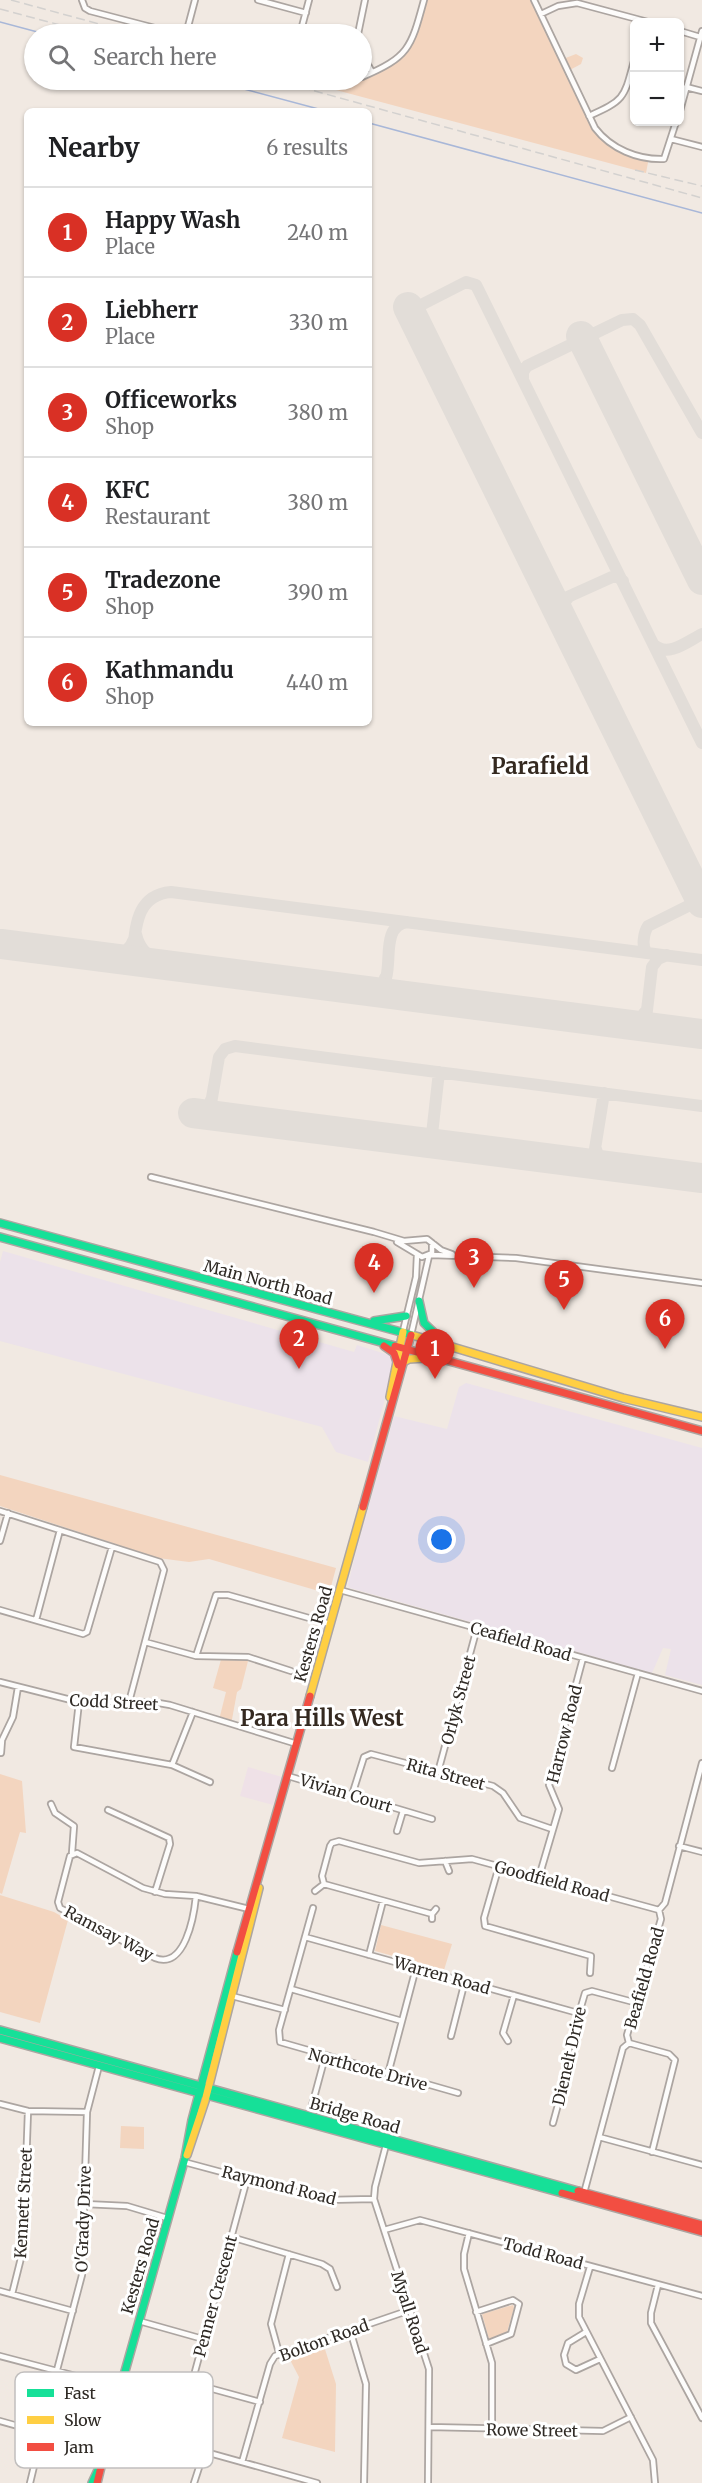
<!DOCTYPE html>
<html lang="en">
<head>
<meta charset="utf-8">
<style>
	body { margin:0; font-family:Merriweather,serif; background:#f2f2f2; color:#202124 }
	.controls { position:absolute; right:18px; top:18px; display:grid; overflow:hidden; border-radius:9px; box-shadow:0 2px 4px #0004 }
	.controls button { width:54px; height:54px; display:grid; place-items:center; padding:0; border:0; border-bottom:2px solid #e0e0e0; background:#fff; color:#202124; font:30px sans-serif }
	.you { position:absolute; left:442px; top:1540px; width:21px; height:21px; margin:-15px; border:4px solid #fff; border-radius:50%; background:#1a73e8; box-shadow:0 0 0 9px #1a73e833 }
	.badge { display:grid; place-items:center; width:39px; height:39px; border-radius:50%; background:#d93025; color:#fff; font-size:20px; font-weight:700 }
	.pin { position:absolute; translate:-50% -50px; filter:drop-shadow(0 2px 3px #0008) }
	.pin::after { content:''; position:absolute; top:32px; width:21px; height:18px; background:inherit; clip-path:polygon(0 0,100% 0,50% 100%) }
	.list { margin:0; padding:0; list-style:none }
	h2 { display:flex; justify-content:space-between; align-items:center; height:78px; margin:0; padding:0 24px; font-size:26px }
	h2 small { font-size:20px; font-weight:400; color:#757577 }
	.list li { display:grid; grid-template-columns:39px 1fr auto; gap:18px; align-items:center; box-sizing:border-box; height:90px; padding:0 24px; border-top:2px solid #e0e0e0 }
	.list b { display:block; font-size:22px; white-space:nowrap }
	.list p { margin:0; font-size:20px; white-space:nowrap; color:#757577 }
	.list em { font-size:20px; font-style:normal; color:#757577 }
	.icon { flex:none; width:33px; height:33px; fill:none; stroke:currentColor; stroke-width:2; stroke-linecap:round; stroke-linejoin:round }
	.map { position:relative; flex:none; width:702px; height:2483px; overflow:hidden }
	.search { position:absolute; background:#fff; box-shadow:0 2px 4px #0004; left:24px; top:24px; width:348px; height:66px; display:flex; align-items:center; gap:15px; box-sizing:border-box; padding:0 21px; border-radius:33px; color:#757577; font-size:22px }
	.panel { position:absolute; background:#fff; box-shadow:0 2px 4px #0004; left:24px; top:108px; width:348px; height:618px; border-radius:9px }
	.map>svg:first-child { display:block }
</style>
</head>
<body>
<div class="map">
<svg width="702" height="2483" viewBox="0 0 702 2483">
	<rect width="100%" height="100%" fill="#f1e9e2"/>
	<path fill="#ece2ea" d="M3,1251L354,1352L357,1345L389,1355L394,1365L368,1462L336,1452L322,1427L0,1341V1262Z
		M466,1383L702,1448V1685L665,1675L671,1649L663,1648L652,1673L350,1588L348,1585L357,1548L394,1416L447,1429L459,1387Z"/>
	<path fill="#efe1e7" d="M248,1767L282,1777L273,1805L240,1796Z"/>
	<path fill="#f3d5bf" d="M424,0H534L563,59L576,54L583,58L581,64L568,71L595,128L621,150L649,157L646,173L336,90L338,80H362V77L405,52Z
		M0,1475L336,1568L329,1594L209,1559L189,1562L158,1558L0,1506Z
		M222,1656L249,1657L241,1689L237,1692L231,1725L219,1720L226,1692L213,1688Z
		M0,1774L22,1781L26,1833L20,1832L2,1894L0,1893Z
		M0,1895L54,1912L68,1920L40,2023L0,2012Z
		M381,1925L452,1944L444,1970L375,1951Z
		M121,2126L144,2127V2149L120,2148Z
		M513,2305L514,2308L507,2332L489,2339L482,2314Z
		M323,2343L336,2384L335,2452L282,2438L299,2377L287,2354Z"/>
	<g fill="none" stroke-linecap="round" stroke-linejoin="round">
		<path stroke="#a8b7d8" stroke-width="1.5" d="M0,22L45,34
			M210,80L326,111
			M369,123L702,213"/>
		<path stroke="#e2ddd8" stroke-width="12" d="M595,333C582,344 593,358 599,371
			M423,336L415,317L419,306L466,282L476,285L702,743
			M523,378V372L527,366L622,320L633,319L640,325L702,433
			M540,575L552,596L561,600L612,577H618L623,581
			M567,599C555,610 565,623 570,636
			M654,645C668,658 688,641 702,634
			M688,874C693,885 700,895 689,905
			M136,934C143,967 178,966 205,970
			M133,950C136,923 138,895 171,892L702,960
			M65,953C88,955 124,968 134,939
			M647,953C641,947 644,932 648,926L702,899
			M667,955L658,959L652,967L646,1019L654,1027L702,1034
			M385,978C388,1001 426,998 444,1001
			M324,986C336,987 366,994 376,990C400,981 375,927 407,922
			M582,1018C600,1020 635,1032 645,1012
			M211,1100C215,1120 237,1118 253,1121
			M209,1115L219,1057L225,1049L235,1046L702,1106
			M431,1143L439,1072
			M596,1149C600,1166 614,1166 629,1168
			M560,1159L583,1161L594,1155L604,1093"/>
		<path stroke="#e2ddd8" stroke-width="30" d="M408,307L702,903
			M581,336L702,580
			M1,944L702,1034
			M193,1113L702,1178"/>
		<defs>
			<path id="street" d="M82,0L85,8L90,11L178,34
				M258,0L306,13
				M534,0L595,128C611,149 638,160 664,159L676,122
				M541,14L558,6L577,3L648,22
				M680,31L700,37
				M186,34L195,0
				M300,34L309,0
				M358,34L365,0
				M362,54L372,72
				M362,77C409,57 411,48 424,0
				M347,80H349
				M686,87L702,91
				M680,111L702,31
				M589,116C625,100 624,98 634,61
				M671,139L702,147
				M151,1177L374,1232L404,1241L427,1239L441,1250L452,1254
				M397,1242L422,1257L432,1253V1243
				M431,1255L516,1258L702,1283
				M403,1331L416,1277L417,1254
				M411,1335L429,1256
				M0,1511L160,1562L164,1570L129,1702
				M0,1541L8,1513
				M340,1590L702,1691
				M0,1610L83,1634L87,1632L112,1547
				M36,1620L60,1530
				M145,1642L196,1656L248,1657L291,1671
				M196,1656L216,1595H228L330,1624
				M0,1682L79,1702H153L170,1705L297,1744
				M79,1702L74,1747L172,1765L210,1782
				M1,1753L2,1740L13,1717L18,1687
				M172,1765L193,1712
				M612,1768L638,1673
				M438,1772L477,1628
				M288,1776L432,1819
				M352,1795L364,1757L371,1754L493,1786L503,1793L520,1818L552,1829
				M51,1804L55,1813L74,1826L72,1853
				M108,1810L169,1838L170,1844L155,1892
				M397,1831L403,1811
				M679,1846L702,1852
				M445,1861L449,1871
				M499,1866L484,1918L485,1926L591,1956L590,1973
				M539,1877L559,1809L549,1785L583,1658
				M324,1884L322,1876L330,1846L332,1843L339,1841L419,1863L472,1859L659,1910
				M324,1884L432,1914
				M315,1891L324,1884
				M196,1896C194,1916 185,1970 155,1958L60,1908L58,1902L70,1856L77,1853L143,1888L165,1894L196,1896L249,1909
				M313,1908L279,2030L280,2042L458,2093
				M432,1919V1914L436,1909
				M305,1937L578,2013
				M369,1955L383,1901
				M291,1989L402,2021
				M232,1996L285,2010
				M451,2036L465,1981
				M508,2041L503,2033L514,1995
				M629,2043L669,2054L675,2060L652,2152
				M388,2074L416,1968
				M0,2104L28,2111L87,2112
				M311,2109L325,2057
				M553,2123L568,2068L569,2048L585,1993L592,1991L637,2003
				M599,2137L702,2165
				M386,2145L375,2187L374,2199L429,2369L428,2483
				M184,2162L326,2200L374,2199
				M247,2179L193,2379L198,2385L260,2402
				M584,2193L623,2048L629,2043L627,2035L661,1919L659,1910L665,1903L702,1763
				M85,2204L127,2206L167,2218
				M384,2230L420,2220L702,2296
				M469,2233L464,2254V2269L492,2363V2428
				M231,2237L322,2264L330,2269L337,2287
				M590,2267L579,2304V2317L653,2460L655,2483
				M658,2285L651,2313V2323L702,2418
				M0,2291L73,2311
				M12,2294L23,2250L28,2111
				M476,2312L513,2300L519,2304L511,2334L486,2344
				M139,2321L203,2339
				M350,2330L366,2384L364,2483
				M586,2332L568,2343L564,2355L566,2364L576,2370L600,2359
				M279,2353L271,2324L289,2254
				M0,2356L114,2386
				M57,2370L82,2275L87,2112L99,2066
				M0,2421L104,2450
				M429,2427L603,2431L631,2417
				M109,2430L141,2434L317,2483
				M242,2462L270,2364L275,2356L410,2310
				M30,2483L42,2433
				M194,2483L204,2452"/>
			<path id="fast" d="M0,1223L412,1335
				M0,1237L395,1346
				M419,1301L424,1323L445,1343
				M374,1321L406,1316
				M0,2030L578,2191
				M0,2038L562,2193
				M114 2388a6 6 0 1 1 12 0a6 6 0 1 1-12 0Z
				M122,2382L185,2158L192,2120L237,1952
				M92,2483L98,2470"/>
			<path id="slow" d="M412,1335L623,1398L702,1417
				M403,1362L409,1359L426,1358
				M390,1397L403,1332
				M310,1696L363,1507
				M187,2155L205,2101L259,1888"/>
			<path id="jam" d="M384,1346L394,1353L398,1365
				M395,1346L702,1431
				M363,1507L411,1335
				M237,1952L310,1696
				M578,2191L702,2225
				M562,2193L702,2232
				M97,2483L119,2394"/>
		</defs>
		<use href="#street" stroke="#aca5a1" stroke-width="8"/>
		<use href="#fast" stroke="#aca5a1" stroke-width="10"/>
		<use href="#slow" stroke="#aca5a1" stroke-width="10"/>
		<use href="#jam" stroke="#aca5a1" stroke-width="10"/>
		<use href="#street" stroke="#fdfcfb" stroke-width="4.5"/>
		<use href="#fast" stroke="#16e098" stroke-width="7"/>
		<use href="#slow" stroke="#ffcf43" stroke-width="7"/>
		<use href="#jam" stroke="#f24e42" stroke-width="7"/>
		<path stroke="#d3d1cf" stroke-width="1.5" stroke-dasharray="9 4.5" stroke-linecap="butt" d="M11,0L136,34
			M0,9L94,34
			M275,80L702,198
			M635,170L702,186"/>
	</g>
	<g text-anchor="middle" dominant-baseline="central" stroke-width="6" stroke-linejoin="round" paint-order="stroke">
		<g font-size="16" fill="#2f2a25" stroke="#fff">
			<text transform="translate(268 1282) rotate(15)">Main North Road</text>
			<text transform="translate(313 1634) rotate(-74)">Kesters Road</text>
			<text transform="translate(521 1641) rotate(16)">Ceafield Road</text>
			<text transform="translate(458 1700) rotate(-75)">Orlyk Street</text>
			<text transform="translate(114 1702) rotate(3)">Codd Street</text>
			<text transform="translate(564 1734) rotate(-76)">Harrow Road</text>
			<text transform="translate(446 1774) rotate(15)">Rita Street</text>
			<text transform="translate(346 1793) rotate(17)">Vivian Court</text>
			<text transform="translate(552 1881) rotate(15)">Goodfield Road</text>
			<text transform="translate(109 1933) rotate(28)">Ramsay Way</text>
			<text transform="translate(442 1975) rotate(16)">Warren Road</text>
			<text transform="translate(644 1978) rotate(-74)">Beafield Road</text>
			<text transform="translate(569 2056) rotate(-77)">Dienelt Drive</text>
			<text transform="translate(368 2069) rotate(15)">Northcote Drive</text>
			<text transform="translate(355 2115) rotate(16)">Bridge Road</text>
			<text transform="translate(279 2185) rotate(14)">Raymond Road</text>
			<text transform="translate(23 2203) rotate(-87)">Kennett Street</text>
			<text transform="translate(83 2219) rotate(-88)">O'Grady Drive</text>
			<text transform="translate(543 2253) rotate(15)">Todd Road</text>
			<text transform="translate(140 2266) rotate(-74)">Kesters Road</text>
			<text transform="translate(215 2296) rotate(-75)">Penner Crescent</text>
			<text transform="translate(410 2312) rotate(72)">Myall Road</text>
			<text transform="translate(324 2340) rotate(-20)">Bolton Road</text>
			<text transform="translate(532 2430) rotate(1)">Rowe Street</text>
		</g>
		<g font-size="22" font-weight="bold" fill="#342920" stroke="#fff">
			<text x="540" y="766">Parafield</text>
			<text x="322" y="1718">Para Hills West</text>
		</g>
	</g>
	<rect x="15" y="2372" width="198" height="96" rx="9" fill="#fff" stroke="#c1bfbe" stroke-width="1.5"/>
	<rect x="27" y="2389" width="27" height="8" fill="#16e098"/>
	<rect x="27" y="2416" width="27" height="8" fill="#ffcf43"/>
	<rect x="27" y="2443" width="27" height="8" fill="#f24e42"/>
	<g font-size="16" fill="#2f2a25">
		<text x="64" y="2399">Fast</text>
		<text x="64" y="2426">Slow</text>
		<text x="64" y="2453">Jam</text>
	</g>
</svg>
<div class="controls">
<button>+</button>
<button>−</button>
</div>
<div class="you"></div>
<div class="pin badge" style="left:435px;top:1379px">1</div>
<div class="pin badge" style="left:299px;top:1369px">2</div>
<div class="pin badge" style="left:474px;top:1288px">3</div>
<div class="pin badge" style="left:374px;top:1293px">4</div>
<div class="pin badge" style="left:564px;top:1310px">5</div>
<div class="pin badge" style="left:665px;top:1349px">6</div>
<div class="search"><svg class="icon" aria-label="search" viewBox="0 0 24 24"><circle cx="10" cy="10" r="6"/><path d="M15 15l6 6"/></svg>Search here</div>
<section class="panel">
<h2>Nearby<small>6 results</small></h2>
<ul class="list">
<li><span class="badge">1</span><div><b>Happy Wash</b><p>Place</p></div><em>240 m</em></li>
<li><span class="badge">2</span><div><b>Liebherr</b><p>Place</p></div><em>330 m</em></li>
<li><span class="badge">3</span><div><b>Officeworks</b><p>Shop</p></div><em>380 m</em></li>
<li><span class="badge">4</span><div><b>KFC</b><p>Restaurant</p></div><em>380 m</em></li>
<li><span class="badge">5</span><div><b>Tradezone</b><p>Shop</p></div><em>390 m</em></li>
<li><span class="badge">6</span><div><b>Kathmandu</b><p>Shop</p></div><em>440 m</em></li>
</ul>
</section>
</div>
</body>
</html>
